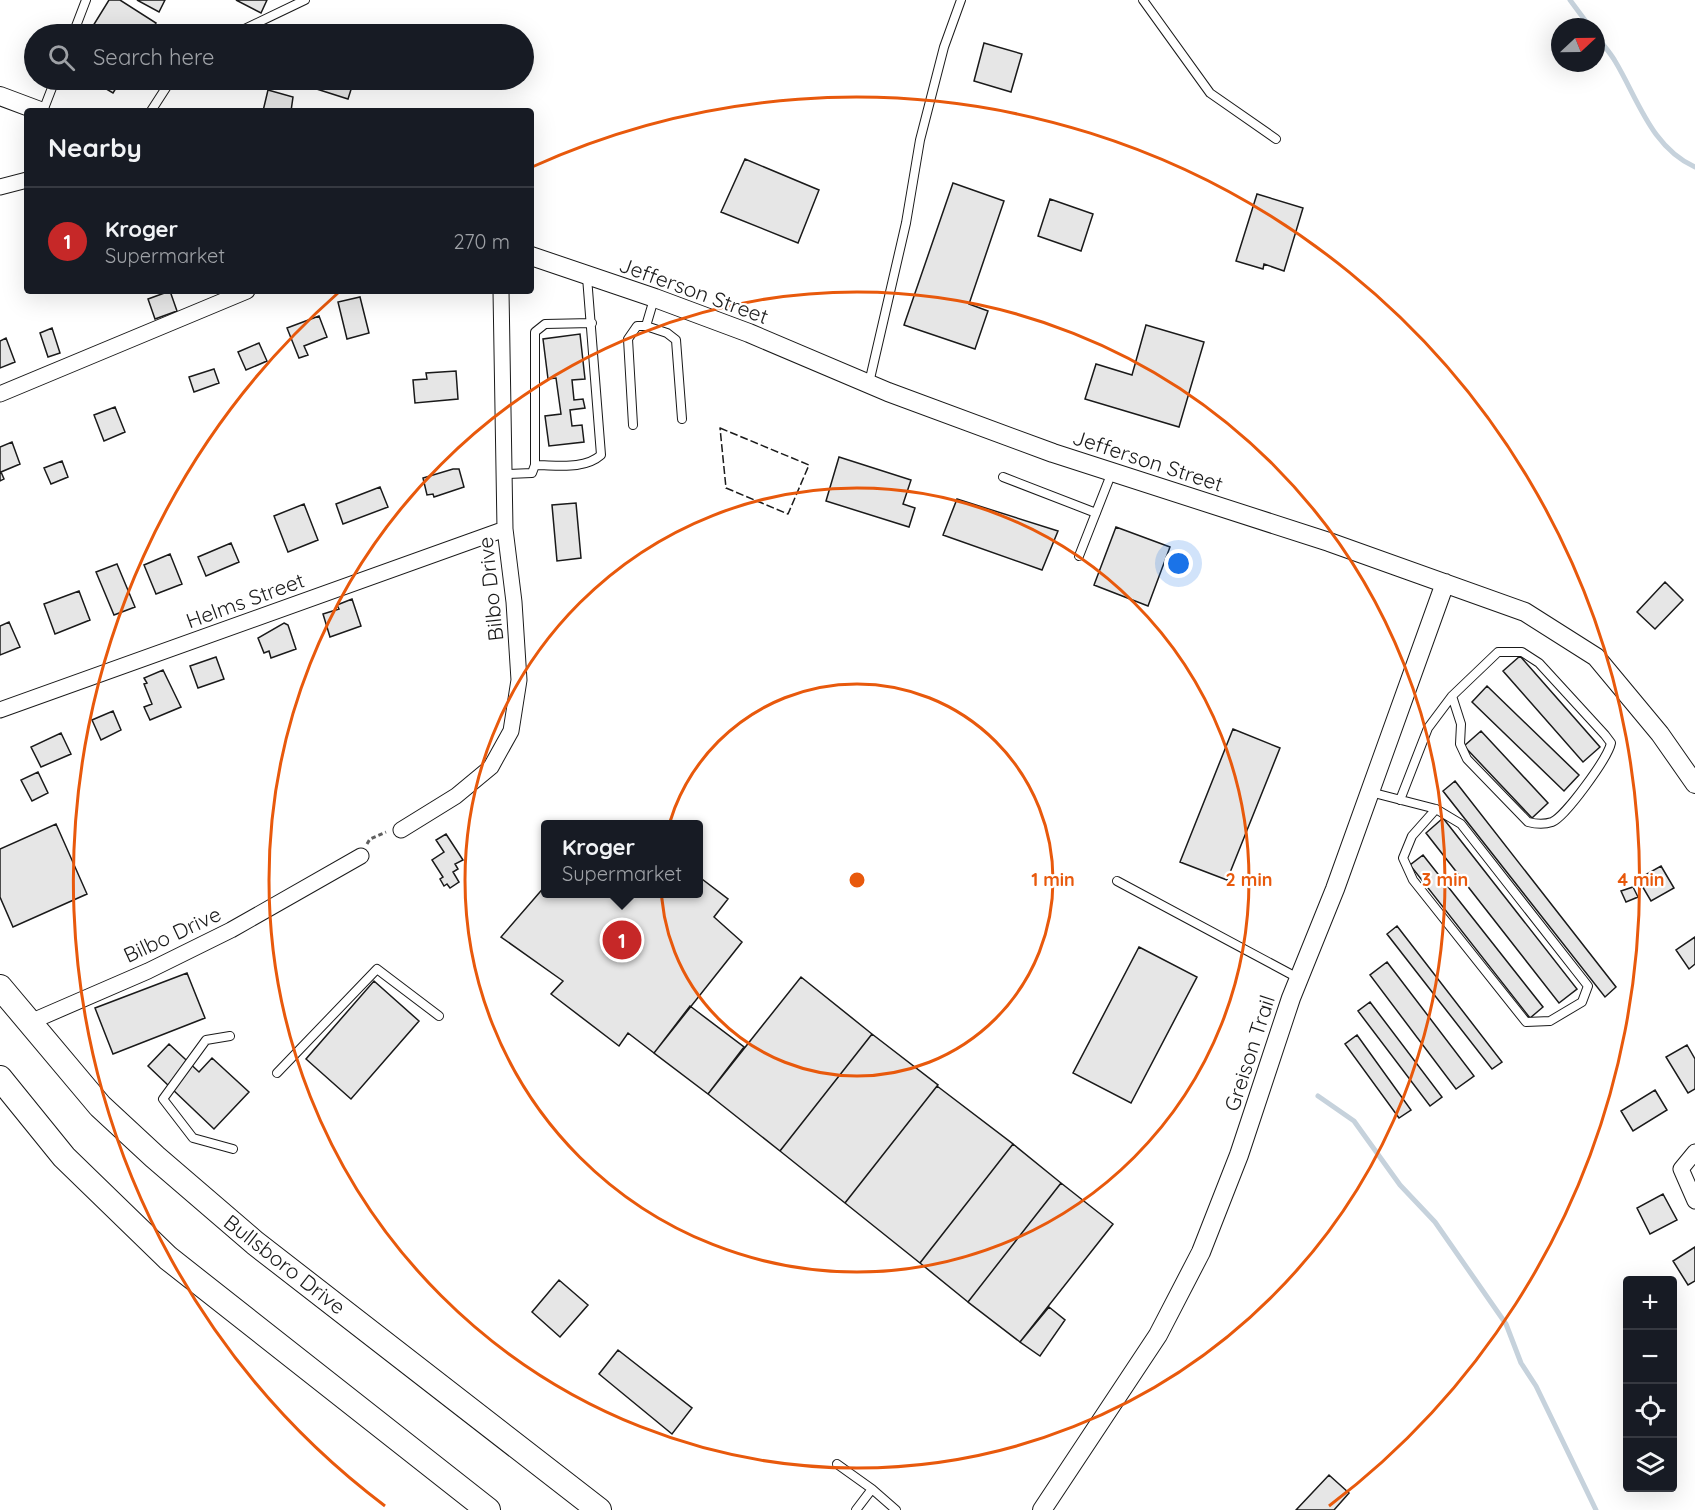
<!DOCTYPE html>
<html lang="en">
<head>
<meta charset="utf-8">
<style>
	body { margin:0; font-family:Quicksand,sans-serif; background:#20242c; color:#f1f3f6 }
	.controls { position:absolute; right:18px; bottom:18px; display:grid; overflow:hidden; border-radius:6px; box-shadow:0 6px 24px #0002 }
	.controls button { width:54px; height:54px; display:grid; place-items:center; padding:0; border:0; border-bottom:2px solid #363941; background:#171b24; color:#f1f3f6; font:30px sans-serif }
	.compass { position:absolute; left:1551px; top:18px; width:54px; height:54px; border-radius:50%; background:#171b24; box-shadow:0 6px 24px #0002; rotate:68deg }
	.you { position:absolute; left:1179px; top:564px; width:21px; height:21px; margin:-15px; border:4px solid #fff; border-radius:50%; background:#1a73e8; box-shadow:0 0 0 9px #1a73e833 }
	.badge { display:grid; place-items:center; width:39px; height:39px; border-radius:50%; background:#c62828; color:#fff; font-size:20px; font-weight:700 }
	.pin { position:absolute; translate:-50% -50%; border:3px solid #fff; box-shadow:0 2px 6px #0006 }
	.popup { position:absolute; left:541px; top:820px; width:162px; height:78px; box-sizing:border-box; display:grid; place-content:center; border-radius:6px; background:#171b24; filter:drop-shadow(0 2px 4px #0005); font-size:20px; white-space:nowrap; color:#9ea1a6 }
	.popup b { font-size:22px; color:#f1f3f6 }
	.popup::after { content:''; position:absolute; left:50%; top:100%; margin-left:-12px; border:12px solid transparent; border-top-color:#171b24 }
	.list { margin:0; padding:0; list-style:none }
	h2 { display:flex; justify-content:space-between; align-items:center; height:78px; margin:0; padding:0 24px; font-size:26px }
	h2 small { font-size:20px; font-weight:400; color:#9ea1a6 }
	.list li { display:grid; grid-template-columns:39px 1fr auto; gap:18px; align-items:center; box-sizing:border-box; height:108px; padding:0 24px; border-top:2px solid #363941 }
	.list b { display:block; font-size:22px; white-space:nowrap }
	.list p { margin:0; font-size:20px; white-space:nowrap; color:#9ea1a6 }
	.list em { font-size:20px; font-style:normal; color:#9ea1a6 }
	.icon { flex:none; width:33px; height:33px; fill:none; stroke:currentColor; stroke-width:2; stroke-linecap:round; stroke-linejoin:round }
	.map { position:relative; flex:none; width:1695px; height:1510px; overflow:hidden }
	.search { position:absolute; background:#171b24; box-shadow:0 6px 24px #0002; left:24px; top:24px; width:510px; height:66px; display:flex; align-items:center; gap:15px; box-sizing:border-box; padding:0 21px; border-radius:33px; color:#9ea1a6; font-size:22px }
	.panel { position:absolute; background:#171b24; box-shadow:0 6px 24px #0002; left:24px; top:108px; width:510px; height:186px; border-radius:6px }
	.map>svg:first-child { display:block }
</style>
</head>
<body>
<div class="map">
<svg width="1695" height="1510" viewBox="0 0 1695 1510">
	<rect width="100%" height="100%" fill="#fff"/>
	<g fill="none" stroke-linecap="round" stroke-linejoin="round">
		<path stroke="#c6d2dc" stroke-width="5" d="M1570,0L1590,27
			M1596,35C1602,44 1610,52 1615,61C1638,99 1651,147 1695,167
			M1318,1096L1354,1121L1400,1185L1435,1222L1506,1324L1521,1363L1536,1386L1596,1510"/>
	</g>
	<path fill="#e6e6e6" stroke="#1a1a1a" stroke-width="1.5" d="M109,0H120L156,23L149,34H88Z
		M137,0H165L159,12Z
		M236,0H267L261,13Z
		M984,43L1022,54L1011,92L974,81Z
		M91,80H121L113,93Z
		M306,80H354L348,99L304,85Z
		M268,90L293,97L291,111H263Z
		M745,159L819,190L798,243L721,212Z
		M953,183L1004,201L969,304L988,311L975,349L904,325Z
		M1257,194L1303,208L1284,271L1264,264L1263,269L1236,261Z
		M1050,199L1093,214L1081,251L1038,236Z
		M170,291L177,311L155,319L148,299Z
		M360,297L369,333L347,339L338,302Z
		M319,316L327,337L304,346L308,355L299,358L287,328Z
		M1146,325L1204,342L1179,427L1085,399L1096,364L1132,375Z
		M52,328L60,353L48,357L40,333Z
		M580,334L585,379L572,380L574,400L583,399L585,408L570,410L572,426L582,425L584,442L549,446L545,416L561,414L556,378L548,379L543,339Z
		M6,338L15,362L0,368V341Z
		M259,343L267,361L246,370L238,352Z
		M214,369L219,383L194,392L189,377Z
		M456,371L458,399L415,403L413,380L427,379L426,373Z
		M115,407L125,432L104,441L94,415Z
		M12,442L20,464L1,472L4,479L0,481V447Z
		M839,457L911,480L903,504L915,508L909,527L826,501Z
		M62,461L68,477L51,484L44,468Z
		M453,469H459L464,487L434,497L433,494L427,495L423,478Z
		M380,487L388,507L343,524L336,504Z
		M957,499L1058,531L1042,570L943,535Z
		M576,503L581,558L557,561L552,505Z
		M304,504L318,540L288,552L274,516Z
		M1116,527L1170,547L1148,606L1094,585Z
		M231,543L239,562L206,576L198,557Z
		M170,554L182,584L156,594L144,565Z
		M117,564L135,607L114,615L96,572Z
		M1665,582L1683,600L1655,629L1637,612Z
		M79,591L90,620L55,634L44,604Z
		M352,599L361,626L330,637L323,614L339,609L337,605Z
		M9,622L20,647L0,655V626Z
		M284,623L288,625L296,649L271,658L269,651L264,653L258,638Z
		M1520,656L1600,747L1583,762L1503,671Z
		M216,657L224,679L198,688L190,666Z
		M163,670L181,707L150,720L144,707L152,704L144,684L147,683L144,678Z
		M1487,686L1579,775L1564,791L1472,702Z
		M113,711L121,730L101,740L92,720Z
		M1233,729L1280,748L1227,880L1180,862Z
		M1481,731L1548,803L1532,818L1464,746Z
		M61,733L71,754L41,767L31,747Z
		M38,772L48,793L32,801L21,780Z
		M1455,781L1616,987L1605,997L1443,791Z
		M1443,818L1577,989L1559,1003L1426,833Z
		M56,824L87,894L13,927L0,897V849Z
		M446,834L463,860L455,864L458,869L453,872L459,882L450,888L447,884L444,886L440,879L443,877L432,860L444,852L436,840Z
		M1423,855L1543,1007L1530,1018L1410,865Z
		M1661,866L1674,888L1651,901L1638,879Z
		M698,876L728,899L714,917L742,942L654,1053L628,1033L619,1046L551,994L563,981L501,937L546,885V894H698Z
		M1633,887L1638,897L1626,902L1621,891Z
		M1397,926L1502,1062L1492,1069L1387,934Z
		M1695,937V964L1689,969L1676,950Z
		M1139,947L1197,977L1131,1103L1073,1073Z
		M1387,962L1474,1076L1456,1089L1370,975Z
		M187,973L205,1018L113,1054L95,1008Z
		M801,977L872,1034L780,1151L708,1094Z
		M374,981L419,1021L351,1099L306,1059Z
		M1370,1002L1442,1097L1430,1106L1358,1011Z
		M690,1006L744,1047L708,1094L654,1053Z
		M872,1034L938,1085L845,1203L780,1151Z
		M1357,1035L1411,1110L1399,1118L1345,1044Z
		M169,1044L199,1072L212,1058L249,1092L214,1129L148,1066Z
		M1687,1045L1695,1059V1089L1688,1093L1666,1057Z
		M937,1086L1013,1144L920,1263L845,1203Z
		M1655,1090L1667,1110L1633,1131L1621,1111Z
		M1013,1144L1061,1183L968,1302L920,1263Z
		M1061,1183L1113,1224L1020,1342L968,1302Z
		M1663,1194L1677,1220L1650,1234L1637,1208Z
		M1695,1247V1281L1688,1285L1673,1261Z
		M559,1280L588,1305L560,1337L532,1312Z
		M1049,1307L1065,1320L1040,1356L1020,1342Z
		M618,1350L692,1408L672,1434L599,1374Z
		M1329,1475L1349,1493L1334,1510H1296Z"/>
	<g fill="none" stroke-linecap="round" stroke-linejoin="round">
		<defs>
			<path id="service" d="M1143,0L1210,93L1276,139
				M73,34L86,0
				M234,34L305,0
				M43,111L55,80
				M151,111L171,80
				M646,326L667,333L676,340L682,419
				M869,383L906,223L920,140L944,47L961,0
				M633,425L628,339L637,326H646L654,299
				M535,465C557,465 584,470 601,455L587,277
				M505,474L532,473L535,465V332L545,324L592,323
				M1003,477L1096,513
				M1079,556L1112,472
				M1370,792L1436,809L1461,824L1588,986L1582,1002L1550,1021L1526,1022L1413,880L1403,858L1412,836L1436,809
				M1400,800L1428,728L1452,696L1498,652H1522L1539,663L1605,735L1611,743C1608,758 1565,817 1552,822C1543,825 1536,824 1528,822L1467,759L1460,744L1461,724L1452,696
				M1117,881L1298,978
				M230,1036L206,1040L163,1099L193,1138L233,1149
				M277,1073L377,969L439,1016
				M837,1464L872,1489
				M856,1510L872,1489L896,1510"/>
			<path id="minor" d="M0,187L27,180
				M0,394L247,291
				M0,710L505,529
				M401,830L456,796L491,767L511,731L519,680L514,602L505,529L501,291
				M28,1023L148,971L231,930L361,856
				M1695,1152L1681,1169L1695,1201"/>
			<path id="tertiary" d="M0,96L40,111
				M531,256L655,298L749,333L888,392L1053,453L1329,542L1525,612L1596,657L1660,734L1695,784
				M1042,1510L1158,1335L1201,1252L1239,1155L1291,998L1335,889L1445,583"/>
			<path id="primary" d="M0,987L100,1106L155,1157L255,1243L599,1510
				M0,1078L64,1157L168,1258L488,1510"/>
		</defs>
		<use href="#service" stroke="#1a1a1a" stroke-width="10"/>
		<use href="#minor" stroke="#1a1a1a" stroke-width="17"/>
		<use href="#tertiary" stroke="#1a1a1a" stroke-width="20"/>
		<use href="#primary" stroke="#1a1a1a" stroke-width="26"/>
		<path stroke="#5f5f5f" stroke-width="3" stroke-dasharray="4.5 3" stroke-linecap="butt" d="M367,844L370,839L386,832"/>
		<use href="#service" stroke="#fff" stroke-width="8"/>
		<use href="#minor" stroke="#fff" stroke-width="15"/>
		<use href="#tertiary" stroke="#fff" stroke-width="18"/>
		<use href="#primary" stroke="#fff" stroke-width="24"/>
		<path stroke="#1a1a1a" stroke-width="1.5" stroke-dasharray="8 3" stroke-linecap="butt" d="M720,428L809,465L788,514L726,488Z"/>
	</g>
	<g fill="none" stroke="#e8590c" stroke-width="3">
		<circle cx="857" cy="880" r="196"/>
		<circle cx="857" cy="880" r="392"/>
		<circle cx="857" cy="880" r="588"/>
		<path d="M385 1506A784 784 0 0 1 338 293M532 167A784 784 0 0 1 1329 1506"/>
	</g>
	<g text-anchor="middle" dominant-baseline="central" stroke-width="4.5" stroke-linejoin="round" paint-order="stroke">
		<g font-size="21" fill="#1a1a1a" stroke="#fff">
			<text transform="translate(694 290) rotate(20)">Jefferson Street</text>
			<text transform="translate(1148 460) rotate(18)">Jefferson Street</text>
			<text transform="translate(490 589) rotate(-96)">Bilbo Drive</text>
			<text transform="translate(245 600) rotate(-20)">Helms Street</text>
			<text transform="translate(172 934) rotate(-25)">Bilbo Drive</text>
			<text transform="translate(1249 1053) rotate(-72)">Greison Trail</text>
			<text transform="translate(285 1264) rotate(38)">Bullsboro Drive</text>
		</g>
	</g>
	<circle cx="857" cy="880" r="9" fill="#e8590c" stroke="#fff" stroke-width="3"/>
	<g font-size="18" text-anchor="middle" font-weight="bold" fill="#e8590c" stroke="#fff" stroke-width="4.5" stroke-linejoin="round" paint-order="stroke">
		<text x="1053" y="886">1 min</text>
		<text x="1249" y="886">2 min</text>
		<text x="1445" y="886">3 min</text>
		<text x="1641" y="886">4 min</text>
	</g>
</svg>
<div class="controls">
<button>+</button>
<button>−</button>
<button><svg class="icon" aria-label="locate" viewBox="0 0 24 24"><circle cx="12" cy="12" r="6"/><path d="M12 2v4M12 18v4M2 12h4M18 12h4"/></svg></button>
<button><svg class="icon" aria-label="layers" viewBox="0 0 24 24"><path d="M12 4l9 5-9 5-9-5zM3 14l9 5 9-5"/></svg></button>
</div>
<svg class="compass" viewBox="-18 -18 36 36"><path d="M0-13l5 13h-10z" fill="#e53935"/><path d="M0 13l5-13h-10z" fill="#9ea1a6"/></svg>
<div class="you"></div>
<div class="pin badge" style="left:622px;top:940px">1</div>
<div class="popup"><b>Kroger</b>Supermarket</div>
<div class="search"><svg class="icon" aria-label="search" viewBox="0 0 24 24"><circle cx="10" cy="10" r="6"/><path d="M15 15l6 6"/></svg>Search here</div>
<section class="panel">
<h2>Nearby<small></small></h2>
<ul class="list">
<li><span class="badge">1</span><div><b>Kroger</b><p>Supermarket</p></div><em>270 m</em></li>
</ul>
</section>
</div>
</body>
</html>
